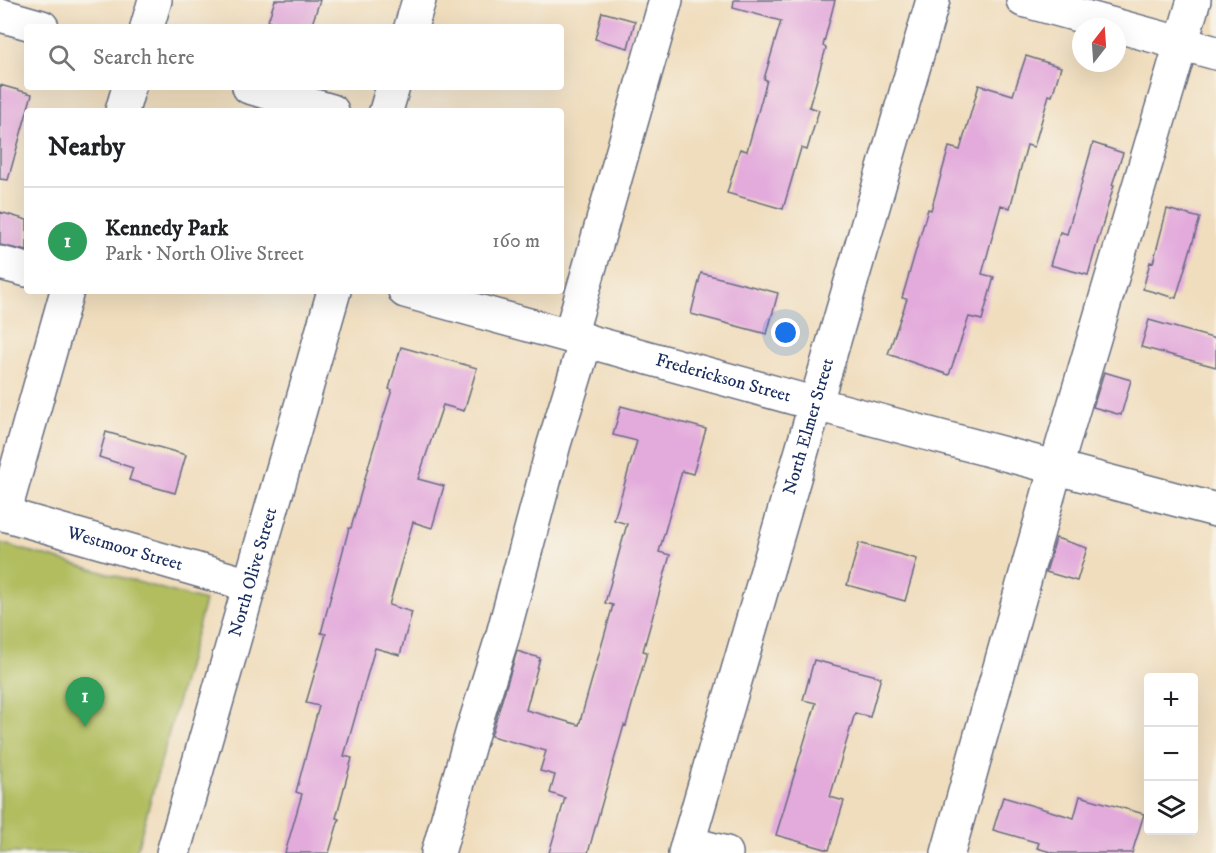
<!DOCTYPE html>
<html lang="en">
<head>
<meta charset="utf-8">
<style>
	body { margin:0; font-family:"IM FELL DW Pica",serif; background:#f6f6f6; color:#202124 }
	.controls { position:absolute; right:18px; bottom:18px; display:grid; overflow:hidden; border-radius:6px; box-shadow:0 6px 24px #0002 }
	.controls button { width:54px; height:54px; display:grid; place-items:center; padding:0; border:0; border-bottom:2px solid #e0e0e0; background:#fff; color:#202124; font:30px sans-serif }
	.compass { position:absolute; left:1072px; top:18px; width:54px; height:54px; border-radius:50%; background:#fff; box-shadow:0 6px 24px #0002; rotate:17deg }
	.you { position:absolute; left:786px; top:333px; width:21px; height:21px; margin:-15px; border:4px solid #fff; border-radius:50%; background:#1a73e8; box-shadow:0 0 0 9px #1a73e833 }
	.badge { display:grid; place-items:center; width:39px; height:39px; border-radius:50%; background:#0f766e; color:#fff; font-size:20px; font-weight:700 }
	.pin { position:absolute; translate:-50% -50px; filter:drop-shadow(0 2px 3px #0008) }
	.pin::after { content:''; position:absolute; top:32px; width:21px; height:18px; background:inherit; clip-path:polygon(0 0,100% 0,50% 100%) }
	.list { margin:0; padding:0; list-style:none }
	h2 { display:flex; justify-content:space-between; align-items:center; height:78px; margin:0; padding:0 24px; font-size:26px }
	h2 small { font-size:20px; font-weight:400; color:#757577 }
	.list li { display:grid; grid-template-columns:39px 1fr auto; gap:18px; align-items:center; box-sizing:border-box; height:108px; padding:0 24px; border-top:2px solid #e0e0e0 }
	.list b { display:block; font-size:22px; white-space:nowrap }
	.list p { margin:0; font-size:20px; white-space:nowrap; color:#757577 }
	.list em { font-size:20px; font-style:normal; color:#757577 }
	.icon { flex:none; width:33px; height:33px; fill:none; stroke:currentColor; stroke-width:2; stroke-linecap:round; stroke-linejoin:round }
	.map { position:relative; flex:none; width:1216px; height:853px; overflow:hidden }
	.search { position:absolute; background:#fff; box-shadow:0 6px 24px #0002; left:24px; top:24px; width:540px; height:66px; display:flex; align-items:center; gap:15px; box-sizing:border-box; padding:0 21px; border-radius:6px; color:#757577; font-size:22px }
	.panel { position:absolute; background:#fff; box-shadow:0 6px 24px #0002; left:24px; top:108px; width:540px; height:186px; border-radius:6px }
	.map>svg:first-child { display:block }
</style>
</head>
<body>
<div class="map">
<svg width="1216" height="853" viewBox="0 0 1216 853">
	<rect width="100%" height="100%" fill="#f7f3e8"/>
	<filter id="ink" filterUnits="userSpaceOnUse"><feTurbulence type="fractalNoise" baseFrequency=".0167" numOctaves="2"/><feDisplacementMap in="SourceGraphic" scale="12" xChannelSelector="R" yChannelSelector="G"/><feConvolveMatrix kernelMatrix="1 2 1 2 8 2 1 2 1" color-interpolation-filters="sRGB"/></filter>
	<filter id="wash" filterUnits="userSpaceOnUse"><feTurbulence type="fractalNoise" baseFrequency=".008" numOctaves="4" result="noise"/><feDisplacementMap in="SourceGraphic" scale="24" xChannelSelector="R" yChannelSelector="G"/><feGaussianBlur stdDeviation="1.35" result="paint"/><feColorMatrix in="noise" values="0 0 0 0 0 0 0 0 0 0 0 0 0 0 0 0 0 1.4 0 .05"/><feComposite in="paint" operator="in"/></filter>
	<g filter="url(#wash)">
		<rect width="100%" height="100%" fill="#f0ddbd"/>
		<path fill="#b1bd5e" stroke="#66765e" stroke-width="1.5" d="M0,543L205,601L136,853H0Z"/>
		<g id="blocks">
			<path fill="#e3aadc" d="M275,0H320L311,27H286L268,21Z
				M734,0H835L823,46L826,48L809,107L819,110L807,150L801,148L783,209L727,193L740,149L747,151L767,80L764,79L781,21L733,8Z
				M602,12L635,21L628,48L595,39Z
				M1026,56L1061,67L1052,96L1049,95L1034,147L1027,145L1010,208L1001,205L982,274L994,277L982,320L969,317L949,375L888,354L907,299L902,298L928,209L931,210L949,147L960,150L979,85L1013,95Z
				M0,85L32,94L8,180L0,179Z
				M1093,143L1123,153L1112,185H1114L1088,275L1050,265L1060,232L1067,234Z
				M1167,209L1200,218L1176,298L1143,289L1150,262L1153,263Z
				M0,212L27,220V251L0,245Z
				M701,273L778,293L767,334L691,314Z
				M1149,320L1216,339V367L1141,347Z
				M401,347L477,368L464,411L443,405L418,479L444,486L432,528L413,522L389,605L412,612L400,655L375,648L344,756L352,758L336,818L339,819L329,853H285L302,794L296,792L319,706L306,703L326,634L321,633L349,528H351L373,450L392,390L389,389Z
				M1104,372L1131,380L1121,415L1093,407Z
				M621,406L706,429L693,474L682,471L659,552L670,555L643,651L647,652L626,726L624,725L588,853H549L565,798L550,793L555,775L540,771L546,751L491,736L517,651L540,658L526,710L579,725L613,605L605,603L627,524L614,520L637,441L613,435Z
				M106,432L186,455L175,493L129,480L133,468L99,457Z
				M1056,538L1087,548L1077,581L1046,572Z
				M859,543L917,559L905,601L847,585Z
				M814,660L881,677L870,717L855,713L830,797L844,801L829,850L776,835L816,703L803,700Z
				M1080,796L1144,814L1132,853H1054L1037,848L1039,843L993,830L1003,797L1074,818Z"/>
		</g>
	</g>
	<g filter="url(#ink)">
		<use href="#blocks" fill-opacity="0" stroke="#666c7f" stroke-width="1.5"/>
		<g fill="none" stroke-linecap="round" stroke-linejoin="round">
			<defs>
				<g id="minor">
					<path d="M1023,0L1216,53"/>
					<path d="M0,15L42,27"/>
					<path d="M147,27L155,0"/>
					<path d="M411,27L419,0"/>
					<path d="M249,87L332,111"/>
					<path d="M122,111L129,87"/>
					<path d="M386,111L393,87"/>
					<path d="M0,263L27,270"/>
					<path id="s1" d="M405,291L816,404L1216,510"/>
					<path d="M570,336L666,0"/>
					<path id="s2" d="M0,513L250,585"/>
					<path d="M4,514L67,291"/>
					<path d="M688,843L726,853"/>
					<path id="s3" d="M173,853L334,291"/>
					<path d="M438,853L473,730L502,638L554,444L586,340"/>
					<path id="s4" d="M685,853L933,0"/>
					<path d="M948,853L1056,467L1194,0"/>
				</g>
			</defs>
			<use href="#minor" stroke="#666c7f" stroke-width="36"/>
			<use href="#minor" stroke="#fff" stroke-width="33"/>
		</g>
	</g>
	<g text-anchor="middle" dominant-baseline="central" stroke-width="4.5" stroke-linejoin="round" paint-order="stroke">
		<g font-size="18" fill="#1b2f5e" stroke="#f7f3e8">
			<text stroke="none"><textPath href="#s1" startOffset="330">Frederickson Street</textPath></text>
			<text stroke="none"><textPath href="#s4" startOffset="444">North Elmer Street</textPath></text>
			<text stroke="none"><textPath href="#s2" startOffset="130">Westmoor Street</textPath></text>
			<text stroke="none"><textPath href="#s3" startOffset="292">North Olive Street</textPath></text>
		</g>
	</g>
</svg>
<div class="controls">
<button>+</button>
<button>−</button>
<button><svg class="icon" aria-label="layers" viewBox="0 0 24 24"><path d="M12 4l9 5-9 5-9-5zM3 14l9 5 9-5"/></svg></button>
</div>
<svg class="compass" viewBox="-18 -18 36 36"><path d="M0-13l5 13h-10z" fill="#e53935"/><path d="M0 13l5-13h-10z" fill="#757577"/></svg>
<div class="you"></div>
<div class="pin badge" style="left:85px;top:727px;background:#2e9e5b">1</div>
<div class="search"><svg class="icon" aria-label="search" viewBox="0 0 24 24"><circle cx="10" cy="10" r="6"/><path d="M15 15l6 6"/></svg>Search here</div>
<section class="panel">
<h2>Nearby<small></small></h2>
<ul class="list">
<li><span class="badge" style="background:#2e9e5b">1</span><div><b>Kennedy Park</b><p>Park · North Olive Street</p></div><em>160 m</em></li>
</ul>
</section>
</div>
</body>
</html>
